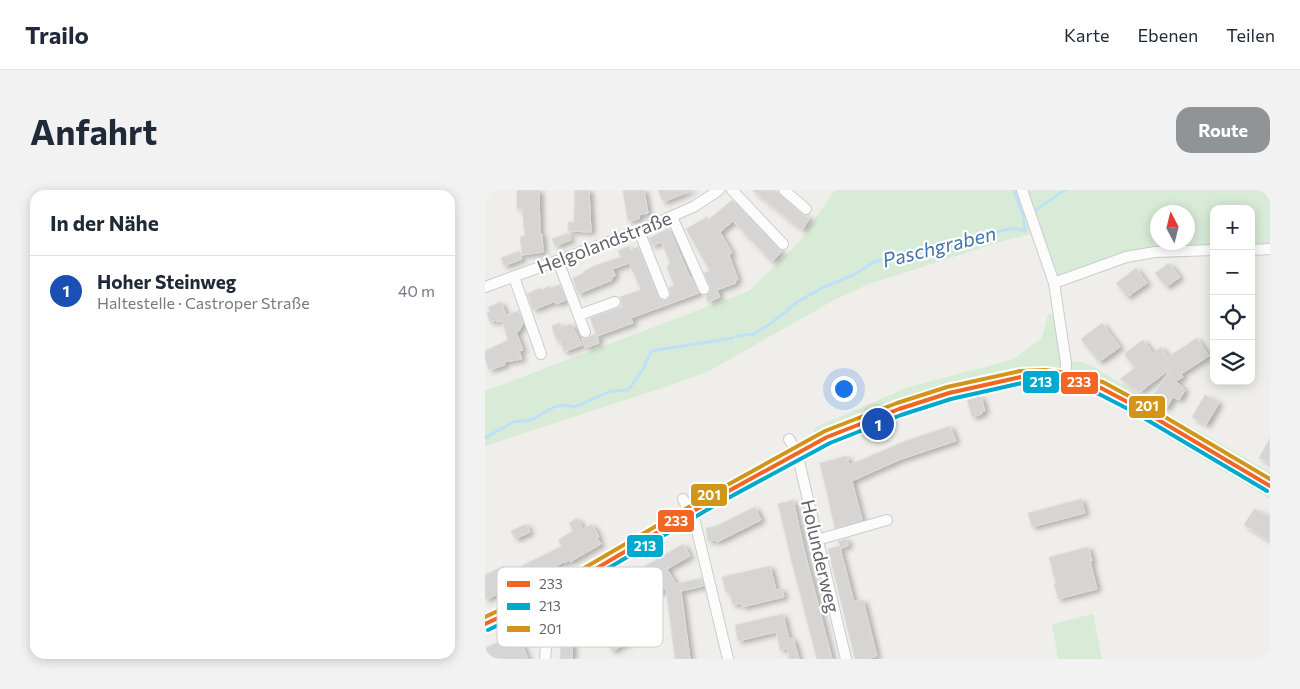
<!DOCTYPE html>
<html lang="de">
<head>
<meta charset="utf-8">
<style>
	body { margin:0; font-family:Commissioner,sans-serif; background:#f2f2f3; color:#1f2937 }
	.controls { position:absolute; right:15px; top:15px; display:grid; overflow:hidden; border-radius:10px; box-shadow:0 2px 12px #0003 }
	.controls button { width:45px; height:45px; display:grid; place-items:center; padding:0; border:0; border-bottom:1px solid #e0e1e3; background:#fff; color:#1f2937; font:25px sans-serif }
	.compass { position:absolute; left:665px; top:15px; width:45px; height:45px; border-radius:50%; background:#fff; box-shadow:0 2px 12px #0003; rotate:353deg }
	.you { position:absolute; left:358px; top:198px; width:18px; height:18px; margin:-12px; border:4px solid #fff; border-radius:50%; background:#1a73e8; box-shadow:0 0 0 8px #1a73e833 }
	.badge { display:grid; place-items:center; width:32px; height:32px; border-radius:50%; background:#919496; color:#fff; font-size:16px; font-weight:700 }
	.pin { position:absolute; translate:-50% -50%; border:2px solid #fff; box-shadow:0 1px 5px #0006 }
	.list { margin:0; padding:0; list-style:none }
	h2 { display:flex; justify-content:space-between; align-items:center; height:65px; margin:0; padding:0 20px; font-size:21px }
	h2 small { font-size:16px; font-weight:400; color:#747a83 }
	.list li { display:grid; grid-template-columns:32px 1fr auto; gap:15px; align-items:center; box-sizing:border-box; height:70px; padding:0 20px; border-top:1px solid #e0e1e3 }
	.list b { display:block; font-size:19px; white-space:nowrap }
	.list p { margin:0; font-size:16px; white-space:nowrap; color:#747a83 }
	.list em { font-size:16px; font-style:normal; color:#747a83 }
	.icon { flex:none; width:28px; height:28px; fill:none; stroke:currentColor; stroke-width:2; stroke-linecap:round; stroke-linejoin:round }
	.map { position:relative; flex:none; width:785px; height:469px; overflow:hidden; border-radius:15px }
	header { display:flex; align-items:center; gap:30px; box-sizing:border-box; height:70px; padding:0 25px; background:#fff; border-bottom:1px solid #e0e1e3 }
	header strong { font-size:24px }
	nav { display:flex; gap:28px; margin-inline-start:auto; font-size:18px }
	.intro { display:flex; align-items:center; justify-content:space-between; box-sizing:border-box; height:120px; padding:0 30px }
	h1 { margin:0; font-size:35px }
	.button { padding:12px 22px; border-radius:15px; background:#919496; color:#fff; font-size:18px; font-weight:700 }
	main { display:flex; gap:30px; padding:0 30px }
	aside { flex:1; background:#fff; border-radius:15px; box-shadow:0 2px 12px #0003 }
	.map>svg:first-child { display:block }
</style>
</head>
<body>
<header>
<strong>Trailo</strong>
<nav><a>Karte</a><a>Ebenen</a><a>Teilen</a></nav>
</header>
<div class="intro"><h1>Anfahrt</h1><a class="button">Route</a></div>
<main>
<aside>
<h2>In der Nähe<small></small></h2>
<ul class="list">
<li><span class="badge" style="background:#1a4fb4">1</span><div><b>Hoher Steinweg</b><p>Haltestelle · Castroper Straße</p></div><em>40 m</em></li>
</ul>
</aside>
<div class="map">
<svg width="785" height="469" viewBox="0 0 785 469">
	<defs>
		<filter id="shadow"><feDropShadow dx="4" dy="2.5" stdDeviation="2.5" flood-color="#0004"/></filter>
	</defs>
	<rect width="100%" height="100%" fill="#efeeea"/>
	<path fill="#d8ebd6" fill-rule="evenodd" d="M350,0H535L550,43L518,51L384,94L351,109L224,181L186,195L0,256V201L264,101L313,53Z
		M538,0H785V55L766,57V19H729V58L670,60L570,92ZM672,22H702V52H672Z
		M563,124L573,125L579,171L597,172L611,178L686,225L785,282V309L611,205L582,199L541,197L498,205L409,229L332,262L329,238L421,198L529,169L557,148Z
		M608,424L617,469H573L567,434Z"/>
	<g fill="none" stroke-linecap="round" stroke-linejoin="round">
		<path stroke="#bfe0f9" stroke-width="3" d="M551,20L580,0
			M252,146L269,144L288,132L312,112L339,97L368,85L391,71L414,66L422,61L436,58L469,56L497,45L529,38L540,41L538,26L529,0
			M0,248L28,232L46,230L69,217L79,215L90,217L126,201L143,200L158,179L166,161L248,148"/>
	</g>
	<path fill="#d6d5d3" stroke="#deddd9" filter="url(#shadow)" d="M32,0H54L55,45L57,44L58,62L37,65L35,46H40L37,19H32Z
		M90,0H104L106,42L83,41V32H89Z
		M140,0H159L163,23L154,25V29L143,31L138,1Z
		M173,0H208L178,12Z
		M267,0H290L317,24L325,28L317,40Z
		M247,10L293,59L297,61L287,72L248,31L235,42L247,63L244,65L253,90L250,91L251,93L232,100L235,107L223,112L221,106L224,103L226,99L219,83L225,81L201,39L222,27L223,30Z
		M184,38L205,88L206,87L214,103L146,128L148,133L112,146L105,128L136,117L137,110L135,107L156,100L144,73L128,79L130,86L126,88L127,90L93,104L88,88L99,83L98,82L109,76L136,67L133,61L144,56L145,60L153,57L173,107L178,111L182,110L186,105L184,97L189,95L182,78L185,72L176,52L167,56L164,48Z
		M83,43L86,50L70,56L67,49Z
		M34,61L37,69L19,76L16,68Z
		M684,73L695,87L681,97L670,83Z
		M651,78L662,93L642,107L631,93Z
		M75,95L81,110L71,114V111L48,120L42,104L55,98L56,100L65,96L66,98Z
		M16,112L21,125L34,121L38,133L34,141L31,142L38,160L34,161L37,169L19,172L20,175L4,180L0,168V161L23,150L17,131L12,132L11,130L5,132L2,123L5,122L3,117Z
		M75,133L76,137L86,134L97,155L79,162L75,150L72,151L68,140L67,136Z
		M617,133L635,157L614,172L596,149Z
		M111,143L114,153L100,158L97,149L103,148Z
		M712,148L724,166L696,184L698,187L691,191L700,200L694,210L688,207L681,219L666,209L685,179L655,202L635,189L650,178L639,164L658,150L668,163L676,157L683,167Z
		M720,205L734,213L721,235L707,227Z
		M496,206L500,221H497V224L487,227L482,210Z
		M465,236L471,251L414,270L367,291L377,330L350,338L335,273L362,266L364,275L420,251Z
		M785,248V274L774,268Z
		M596,309L600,323L547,337L543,323Z
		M308,310L319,359L347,469H332L307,373L293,314Z
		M270,317L276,330L232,352L231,350L223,351L221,338L229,337Z
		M769,319L785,327V351L759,335Z
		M92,328L98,339L107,334L114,347L112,348L116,354L85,372L84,370L80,373L79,372L0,410V385L19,376L22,383L77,356L73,350L88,341L84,333Z
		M41,334L45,342L30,349L26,341Z
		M362,349L363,356L355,358L369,412L378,410L392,466L382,469H370L343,359L355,356L353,351Z
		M198,354L205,366L182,379L191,394L217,388L218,396L196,401L205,469H190L181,398L166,407L158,394L137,406L145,419L133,426L128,417L88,442L87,469H75L77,441L87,442L78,426L88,421L91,429L109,419L105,413L114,408L112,404Z
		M603,357L607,371H605L612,399L573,409L569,394H571L564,367Z
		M285,376L291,400L297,399L299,407L257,417L256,413L248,415L244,402L241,403L237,387Z
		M298,424L304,449L308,448L314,469H304L302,458L295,460L291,442L253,451L250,435Z
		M148,441L151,448L127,461L123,455Z
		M32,442L43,469H0V458L18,450L16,448Z"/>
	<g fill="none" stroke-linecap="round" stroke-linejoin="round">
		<defs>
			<path id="minor" d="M247,0L298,54
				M299,0L321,19
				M537,0L569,93L581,173L580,189
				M187,27L219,99
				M154,41L179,104
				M766,60L785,59
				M73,71L100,142
				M29,87L56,164
				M569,93L641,67L670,62L729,60
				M0,97L154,41L210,16L234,0
				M94,125L130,112
				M304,249L312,263L361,469
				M198,309L210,332L243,469
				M332,350L402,330
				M57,409L63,430L60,469"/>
			<path id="major" d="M0,434L80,397L229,309L342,247L414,219L464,203L536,187L559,186L580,189L616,198L650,216L785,296"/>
		</defs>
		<use href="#minor" stroke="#cbcccc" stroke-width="12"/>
		<use href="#major" stroke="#d7ceb8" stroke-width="15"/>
		<use href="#minor" stroke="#fdfcfc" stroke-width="10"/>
		<use href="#major" stroke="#f4f2e9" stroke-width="12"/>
		<defs>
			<path id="bus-1" d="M0,434L80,397L229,309L342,247L414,219L464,203L536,187L559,186L580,189L616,198L650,216L785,296"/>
			<path id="bus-2" d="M3,440L83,402L232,314L345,253L416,225L466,209L537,193L559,192L579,195L614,204L647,221L782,301"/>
			<path id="bus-3" d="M0,427L77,391L226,304L340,241L412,213L462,197L535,181L560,180L582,183L618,192L653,211L785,289"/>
		</defs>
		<use href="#bus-1" stroke="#fff" stroke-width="8"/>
		<use href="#bus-2" stroke="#fff" stroke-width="8"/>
		<use href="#bus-3" stroke="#fff" stroke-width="8"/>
		<use href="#bus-1" stroke="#f26522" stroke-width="4"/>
		<use href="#bus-2" stroke="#00a9ce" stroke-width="4"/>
		<use href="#bus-3" stroke="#d1951a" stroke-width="4"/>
	</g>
	<g text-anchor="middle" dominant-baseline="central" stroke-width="4.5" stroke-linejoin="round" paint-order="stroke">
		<g font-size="19" fill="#5f6368" stroke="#fff">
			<text transform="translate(119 52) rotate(-21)">Helgolandstraße</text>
			<text transform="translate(336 366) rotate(77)">Holunderweg</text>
		</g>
		<g font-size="20" font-style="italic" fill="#4174aa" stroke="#fff">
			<text transform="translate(454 56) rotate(-14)">Paschgraben</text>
		</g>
	</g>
	<rect x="12" y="377" width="166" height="80" rx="8" fill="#fff" stroke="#cfd0d2" stroke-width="1"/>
	<rect x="22" y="391" width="23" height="6" fill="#f26522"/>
	<rect x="22" y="413" width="23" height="7" fill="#00a9ce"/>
	<rect x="22" y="436" width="23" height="6" fill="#d1951a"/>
	<g font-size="14" fill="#5f6368">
		<text x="54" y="399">233</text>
		<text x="54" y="421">213</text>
		<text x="54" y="444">201</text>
	</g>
	<g stroke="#fff" stroke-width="2">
		<rect x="537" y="180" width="38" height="24" rx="5" fill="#00a9ce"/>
		<rect x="575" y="181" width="39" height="24" rx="5" fill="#f26522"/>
		<rect x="643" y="205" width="38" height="24" rx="5" fill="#d1951a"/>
		<rect x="205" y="293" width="38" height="24" rx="5" fill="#d1951a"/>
		<rect x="172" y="319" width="38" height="24" rx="5" fill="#f26522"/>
		<rect x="141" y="344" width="38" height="24" rx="5" fill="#00a9ce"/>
	</g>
	<g font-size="14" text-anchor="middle" font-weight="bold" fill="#fff">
		<text x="556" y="197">213</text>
		<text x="594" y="197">233</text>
		<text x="662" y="221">201</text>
		<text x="224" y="310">201</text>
		<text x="191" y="336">233</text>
		<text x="160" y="361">213</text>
	</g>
</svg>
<div class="controls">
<button>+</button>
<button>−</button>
<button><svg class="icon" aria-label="locate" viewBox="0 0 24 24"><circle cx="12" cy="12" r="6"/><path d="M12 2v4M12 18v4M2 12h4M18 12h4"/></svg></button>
<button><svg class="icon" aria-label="layers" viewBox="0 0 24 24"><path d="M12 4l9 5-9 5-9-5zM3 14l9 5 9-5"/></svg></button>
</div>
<svg class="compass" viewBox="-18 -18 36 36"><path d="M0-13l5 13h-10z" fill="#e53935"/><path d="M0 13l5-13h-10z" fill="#747a83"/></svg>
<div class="you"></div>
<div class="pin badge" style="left:393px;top:234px;background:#1a4fb4">1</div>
</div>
</main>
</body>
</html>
